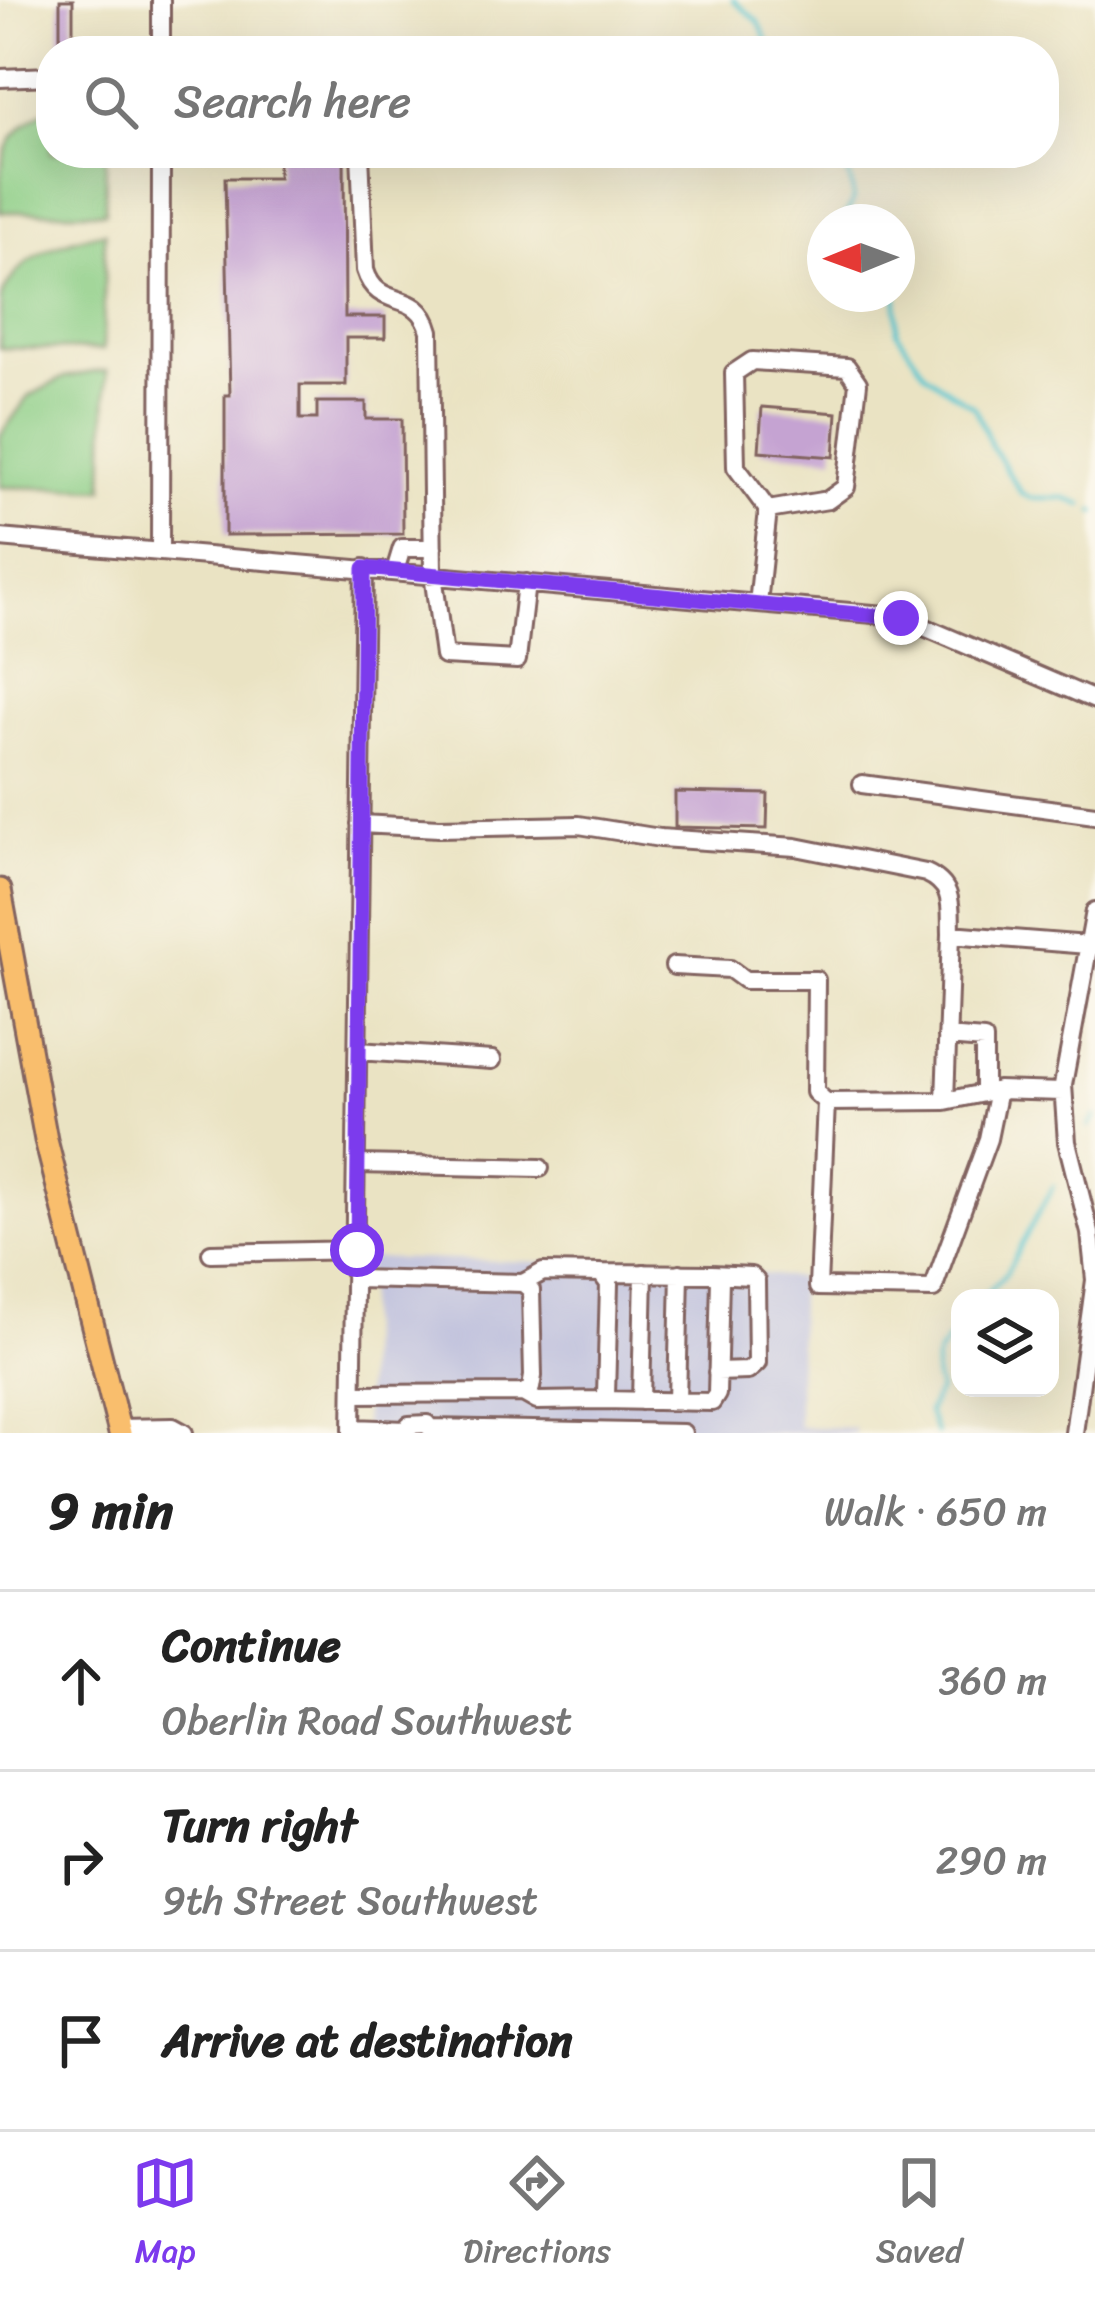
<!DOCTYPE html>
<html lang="en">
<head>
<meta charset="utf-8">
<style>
	body { margin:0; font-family:Sriracha,sans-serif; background:#f2f2f2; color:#222 }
	.controls { position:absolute; right:36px; bottom:36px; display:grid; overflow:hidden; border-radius:24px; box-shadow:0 12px 48px #0002 }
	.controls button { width:108px; height:108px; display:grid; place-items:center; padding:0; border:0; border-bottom:3px solid #e0e0e0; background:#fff; color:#222; font:60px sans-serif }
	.compass { position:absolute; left:807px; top:204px; width:108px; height:108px; border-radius:50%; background:#fff; box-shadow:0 12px 48px #0002; rotate:269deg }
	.stop { position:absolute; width:36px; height:36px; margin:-27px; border:9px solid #7c3aed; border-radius:50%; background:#fff }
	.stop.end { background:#7c3aed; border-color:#fff; box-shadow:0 3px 12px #0008 }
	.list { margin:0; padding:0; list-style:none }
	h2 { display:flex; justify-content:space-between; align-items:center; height:156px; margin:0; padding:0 48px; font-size:51px }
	h2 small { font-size:39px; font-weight:400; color:#767676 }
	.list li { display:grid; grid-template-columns:78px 1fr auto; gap:36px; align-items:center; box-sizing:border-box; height:180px; padding:0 48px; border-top:3px solid #e0e0e0 }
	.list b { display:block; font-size:45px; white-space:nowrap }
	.list p { margin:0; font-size:39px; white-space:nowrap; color:#767676 }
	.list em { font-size:39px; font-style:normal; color:#767676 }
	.icon { flex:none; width:66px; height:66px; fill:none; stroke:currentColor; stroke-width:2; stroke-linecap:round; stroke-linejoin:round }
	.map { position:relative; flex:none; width:1095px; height:1433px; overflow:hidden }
	.search { position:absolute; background:#fff; box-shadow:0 12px 48px #0002; left:36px; right:36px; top:36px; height:132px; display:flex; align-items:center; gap:30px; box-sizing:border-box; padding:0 42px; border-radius:48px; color:#767676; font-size:45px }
	.sheet { height:696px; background:#fff }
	nav { display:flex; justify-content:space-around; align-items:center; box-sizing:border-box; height:168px; border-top:3px solid #e0e0e0; background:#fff; font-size:33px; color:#767676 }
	nav a { display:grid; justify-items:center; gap:6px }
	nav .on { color:#7c3aed }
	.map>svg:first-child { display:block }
</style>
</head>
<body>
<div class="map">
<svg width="1095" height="1433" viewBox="0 0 1095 1433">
	<rect width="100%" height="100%" fill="#fbf7ec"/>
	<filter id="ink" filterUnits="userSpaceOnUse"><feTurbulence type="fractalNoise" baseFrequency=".00833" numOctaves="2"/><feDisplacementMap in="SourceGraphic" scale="24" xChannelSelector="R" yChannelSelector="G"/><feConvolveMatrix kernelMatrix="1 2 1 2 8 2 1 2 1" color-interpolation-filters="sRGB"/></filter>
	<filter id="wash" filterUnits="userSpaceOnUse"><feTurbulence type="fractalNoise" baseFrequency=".004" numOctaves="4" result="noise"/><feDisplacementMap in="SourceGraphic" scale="48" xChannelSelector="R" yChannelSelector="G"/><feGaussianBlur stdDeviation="2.7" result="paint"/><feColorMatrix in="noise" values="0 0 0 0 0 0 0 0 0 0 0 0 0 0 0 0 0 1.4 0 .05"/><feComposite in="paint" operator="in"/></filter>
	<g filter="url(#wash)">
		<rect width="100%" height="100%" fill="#eae3c3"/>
		<path fill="#c1c2dd" d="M367,1258L682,1265L799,1278L798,1427L854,1428L855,1433H364Z"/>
		<path fill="#8dce86" stroke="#6c7658" stroke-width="3" d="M51,107V153H106L105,212H0C0,157 0,136 51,107Z
			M105,232L103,350L0,348C0,333 0,312 1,298C19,254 63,240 105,232Z
			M107,370L104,489L0,487V436L28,397L65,377Z"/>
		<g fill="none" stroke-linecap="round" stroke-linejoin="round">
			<path stroke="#59c6d0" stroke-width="4.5" d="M733,0L758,21L772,51
				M838,222C865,200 849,181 841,153
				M897,287V332L926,374L975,408L992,447L1021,493L1031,498H1063L1083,505
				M1094,511L1095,512
				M1089,1127L1095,1117
				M982,1298L1005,1275L1053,1186
				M936,1433L928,1412L939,1390C928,1357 940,1351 960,1327"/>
		</g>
		<g id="blocks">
			<path fill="#c5a3d2" d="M60,0H73V51H60Z
				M278,153H344L345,317H385V338H346V385H300V419H317V402H366V419H402L403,534L225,535V395H230L225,178H278Z
				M762,407L837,413L834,457L759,451Z
				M675,792L768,794L767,829L675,827Z"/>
		</g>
	</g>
	<g filter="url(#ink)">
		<use href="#blocks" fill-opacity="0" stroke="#826460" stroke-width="3"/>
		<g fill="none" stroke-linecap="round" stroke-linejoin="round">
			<defs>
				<path id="minor" d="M161,0V51
					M0,78L51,76
					M360,153L365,270C378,313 418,286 430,331L433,574L444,656L517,660L526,583
					M0,538L885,615L917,624L1095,700
					M160,551L161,153
					M395,571L402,548H433
					M758,604L768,510L736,467L734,373L752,361L847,367L858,383L846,487L828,500L768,510
					M862,784L1095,815
					M360,824L439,828L579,825L660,838L796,847L926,873C955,886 950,906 951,934
					M674,966L730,969L745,980H816L815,1092L826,1102L818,1287L933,1289L988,1139L998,1090
					M947,1037L984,1040V1092
					M358,1051L492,1060
					M1063,1092L998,1090L945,1101L951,934L1088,945
					M826,1102L945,1101
					M358,1164L540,1168
					M211,1253L357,1250
					M601,1273L712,1274L720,1279L717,1394L712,1402L601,1400
					M712,1274L751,1276L756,1281L757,1363L748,1371L717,1372
					M523,1393L531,1388L533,1376L531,1290L523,1283
					M353,1394L523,1393L537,1401L601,1400L606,1395L609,1284L601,1273L543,1272L523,1283L356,1279
					M641,1401L644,1273
					M677,1401L680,1273
					M118,1428L173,1427L184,1433
					M352,1428L407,1430L409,1425L427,1424L430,1428L683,1433
					M352,1433L364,568
					M1074,1433L1095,1280L1090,1233L1067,1142L1063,1085L1095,911"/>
				<path id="major" d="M0,890L46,1140L120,1433"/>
			</defs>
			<use href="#minor" stroke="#826460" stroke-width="22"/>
			<use href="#major" stroke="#826460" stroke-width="27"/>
			<use href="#minor" stroke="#fff" stroke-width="16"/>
			<use href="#major" stroke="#f9be6d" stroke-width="21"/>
		</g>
	</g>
	<g fill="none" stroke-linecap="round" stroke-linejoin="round" filter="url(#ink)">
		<path stroke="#7c3aed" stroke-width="15" d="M357,1250L364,568L901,618"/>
	</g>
</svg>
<div class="controls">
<button><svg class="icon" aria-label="layers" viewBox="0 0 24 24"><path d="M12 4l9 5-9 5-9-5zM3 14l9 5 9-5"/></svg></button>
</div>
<svg class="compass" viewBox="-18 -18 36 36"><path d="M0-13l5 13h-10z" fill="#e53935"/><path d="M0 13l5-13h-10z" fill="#767676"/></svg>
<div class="stop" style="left:357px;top:1250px"></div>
<div class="stop end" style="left:901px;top:618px"></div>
<div class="search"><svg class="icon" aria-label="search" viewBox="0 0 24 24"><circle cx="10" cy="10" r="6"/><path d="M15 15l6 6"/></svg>Search here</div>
</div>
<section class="sheet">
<h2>9 min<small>Walk · 650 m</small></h2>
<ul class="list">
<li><svg class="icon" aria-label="ahead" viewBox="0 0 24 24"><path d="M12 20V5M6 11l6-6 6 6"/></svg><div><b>Continue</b><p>Oberlin Road Southwest</p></div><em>360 m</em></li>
<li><svg class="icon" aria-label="right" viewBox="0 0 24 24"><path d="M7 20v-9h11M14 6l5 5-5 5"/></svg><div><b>Turn right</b><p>9th Street Southwest</p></div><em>290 m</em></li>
<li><svg class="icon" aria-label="arrive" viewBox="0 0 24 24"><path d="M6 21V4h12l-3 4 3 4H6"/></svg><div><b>Arrive at destination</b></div></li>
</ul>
</section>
<nav>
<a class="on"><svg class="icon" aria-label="map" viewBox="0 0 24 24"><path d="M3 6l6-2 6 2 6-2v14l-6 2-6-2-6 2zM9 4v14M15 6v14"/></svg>Map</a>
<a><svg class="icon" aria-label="directions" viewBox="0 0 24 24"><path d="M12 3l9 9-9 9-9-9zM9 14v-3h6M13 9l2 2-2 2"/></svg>Directions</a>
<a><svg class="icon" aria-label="saved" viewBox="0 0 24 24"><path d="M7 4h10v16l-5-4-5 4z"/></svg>Saved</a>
</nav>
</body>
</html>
